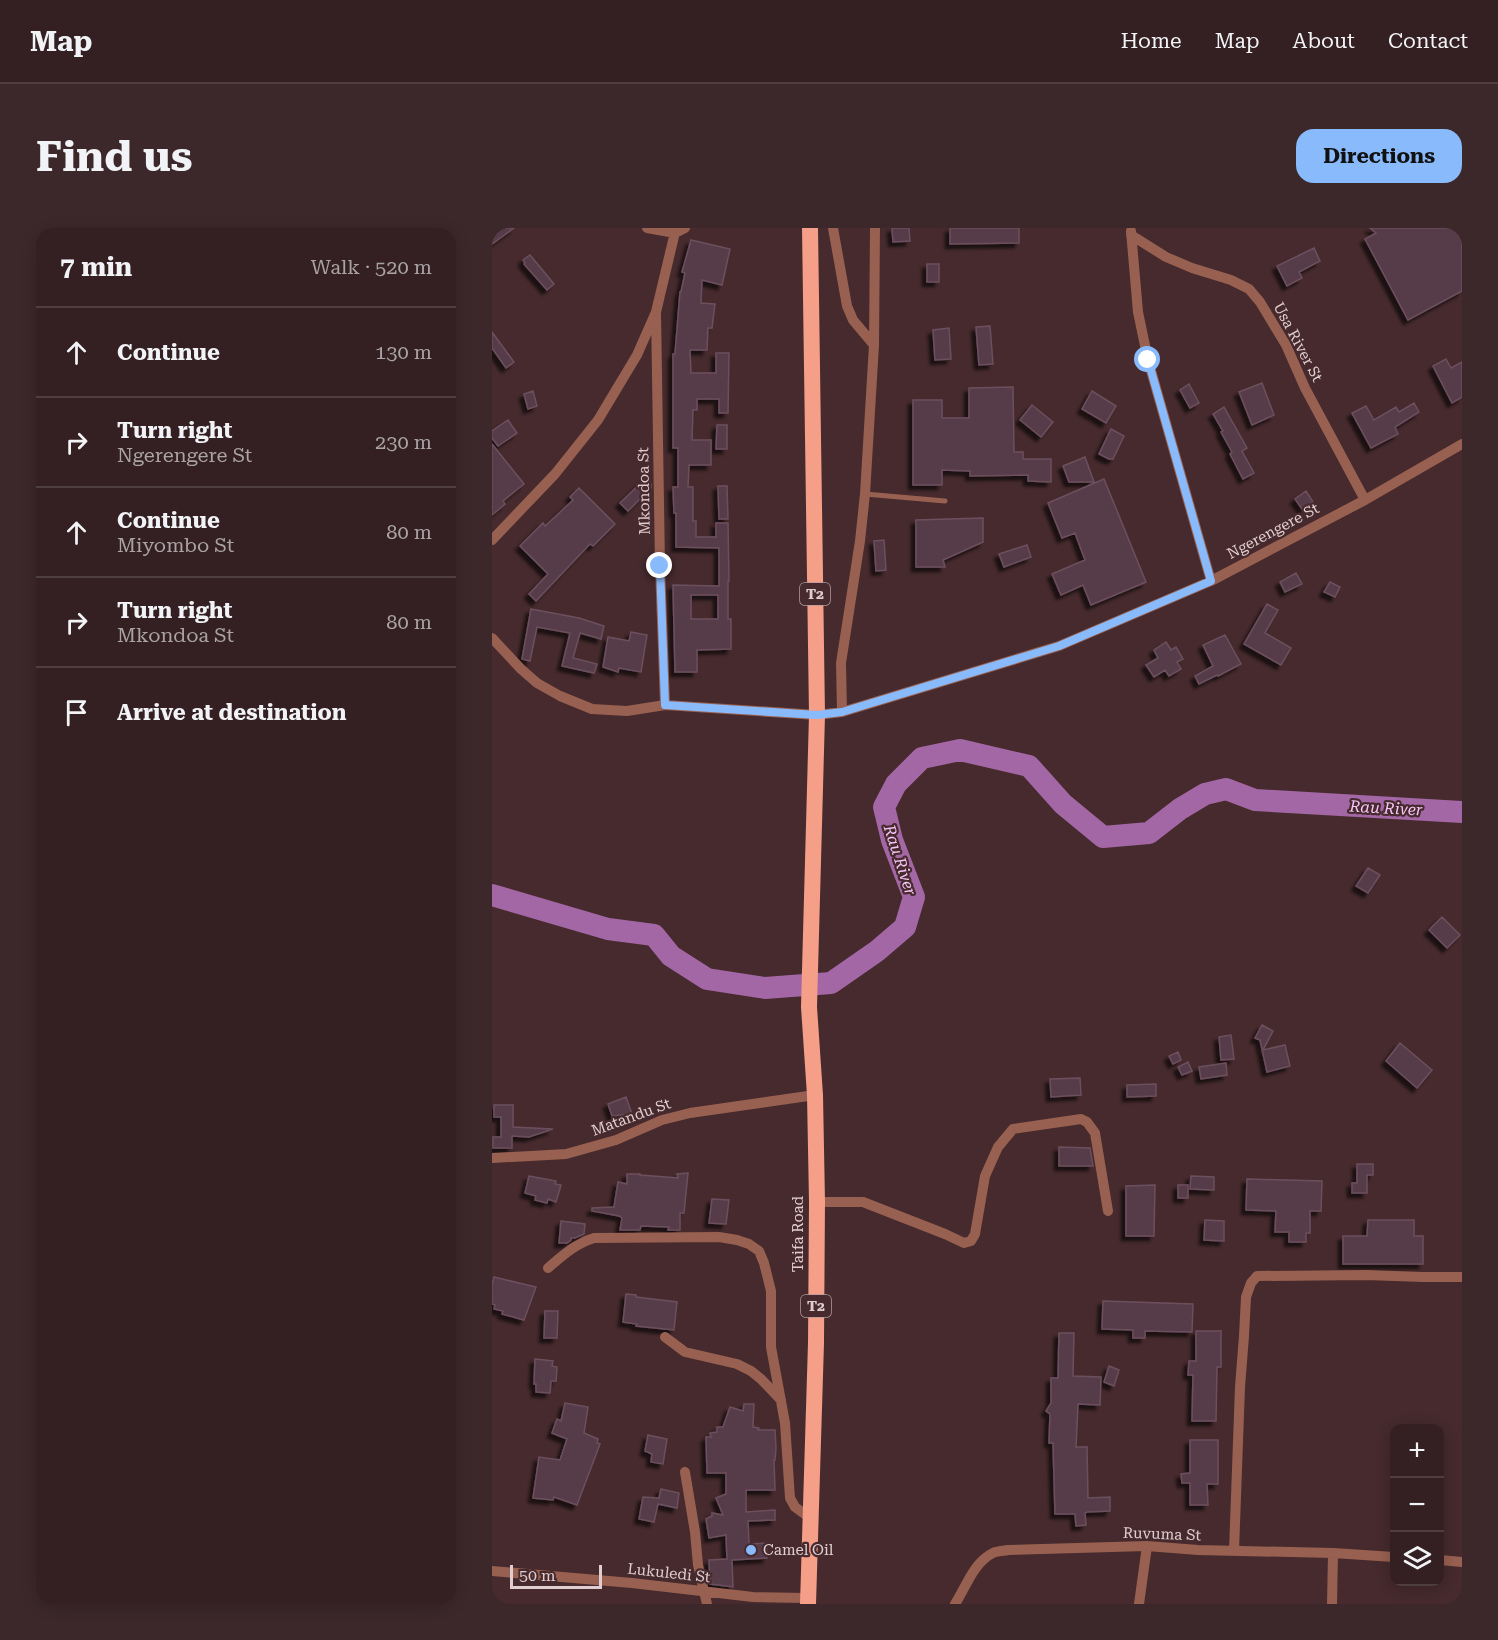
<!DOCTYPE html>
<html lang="en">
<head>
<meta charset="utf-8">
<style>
	body { margin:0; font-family:"Roboto Serif",serif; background:#3c282a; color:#f1f3f6 }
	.controls { position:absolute; right:18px; bottom:18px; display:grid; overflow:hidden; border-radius:12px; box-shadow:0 3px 15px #0003 }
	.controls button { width:54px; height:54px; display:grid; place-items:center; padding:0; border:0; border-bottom:2px solid #4e3e40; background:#342022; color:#f1f3f6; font:30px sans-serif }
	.scale { position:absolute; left:18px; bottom:15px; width:92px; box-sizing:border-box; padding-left:6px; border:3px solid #e0cdcf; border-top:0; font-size:16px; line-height:21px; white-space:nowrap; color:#e0cdcf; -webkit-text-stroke:4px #462a2d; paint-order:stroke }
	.stop { position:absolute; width:18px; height:18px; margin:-14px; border:4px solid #89bafc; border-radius:50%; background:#fff }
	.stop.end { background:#89bafc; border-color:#fff; box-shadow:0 2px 6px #0008 }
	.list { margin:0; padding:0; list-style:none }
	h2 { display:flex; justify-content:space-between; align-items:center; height:78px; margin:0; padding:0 24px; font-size:26px }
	h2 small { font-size:20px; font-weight:400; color:#a9a3a5 }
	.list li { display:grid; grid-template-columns:39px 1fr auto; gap:18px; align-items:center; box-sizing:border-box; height:90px; padding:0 24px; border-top:2px solid #4e3e40 }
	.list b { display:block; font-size:22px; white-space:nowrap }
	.list p { margin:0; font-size:20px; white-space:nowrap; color:#a9a3a5 }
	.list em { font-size:20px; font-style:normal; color:#a9a3a5 }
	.icon { flex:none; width:33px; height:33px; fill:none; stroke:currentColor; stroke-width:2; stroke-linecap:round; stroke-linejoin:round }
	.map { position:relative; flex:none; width:970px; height:1376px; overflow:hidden; border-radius:18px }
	header { display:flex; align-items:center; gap:36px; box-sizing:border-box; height:84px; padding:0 30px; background:#342022; border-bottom:2px solid #4e3e40 }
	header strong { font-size:28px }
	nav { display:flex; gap:33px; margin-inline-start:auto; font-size:21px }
	.intro { display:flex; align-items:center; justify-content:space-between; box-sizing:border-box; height:144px; padding:0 36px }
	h1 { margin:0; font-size:42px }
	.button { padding:15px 27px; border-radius:18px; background:#89bafc; color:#111; font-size:21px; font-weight:700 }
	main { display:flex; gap:36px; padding:0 36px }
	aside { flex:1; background:#342022; border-radius:18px; box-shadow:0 3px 15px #0003 }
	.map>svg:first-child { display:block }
</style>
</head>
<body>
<header>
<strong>Map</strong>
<nav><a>Home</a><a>Map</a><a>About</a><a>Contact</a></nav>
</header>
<div class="intro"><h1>Find us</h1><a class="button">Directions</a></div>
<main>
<aside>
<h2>7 min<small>Walk · 520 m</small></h2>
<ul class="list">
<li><svg class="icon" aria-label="ahead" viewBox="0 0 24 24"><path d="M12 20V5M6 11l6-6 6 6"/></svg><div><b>Continue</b></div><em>130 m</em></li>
<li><svg class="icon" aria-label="right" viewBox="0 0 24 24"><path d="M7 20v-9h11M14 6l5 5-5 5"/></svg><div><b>Turn right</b><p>Ngerengere St</p></div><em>230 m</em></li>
<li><svg class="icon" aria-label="ahead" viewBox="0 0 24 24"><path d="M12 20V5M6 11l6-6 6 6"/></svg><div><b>Continue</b><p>Miyombo St</p></div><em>80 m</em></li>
<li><svg class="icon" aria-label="right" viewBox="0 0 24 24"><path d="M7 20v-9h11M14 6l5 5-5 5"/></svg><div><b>Turn right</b><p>Mkondoa St</p></div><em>80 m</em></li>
<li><svg class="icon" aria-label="arrive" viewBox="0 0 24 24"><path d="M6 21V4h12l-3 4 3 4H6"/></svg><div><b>Arrive at destination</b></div></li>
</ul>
</aside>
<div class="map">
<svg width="970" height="1376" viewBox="0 0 970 1376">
	<defs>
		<filter id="shadow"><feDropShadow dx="-4.5" dy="4.5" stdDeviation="1.5" flood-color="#0009"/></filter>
	</defs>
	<rect width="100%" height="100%" fill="#462a2d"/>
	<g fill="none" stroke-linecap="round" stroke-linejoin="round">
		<path stroke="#a367a5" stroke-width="22" d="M0,667L116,701L162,707L179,728L215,751L273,760L339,755L385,723L413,699L422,669L400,612L392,579L404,556L430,530L468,522L537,538L571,576L611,609L657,605L688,581L713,566L734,561L763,572L970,584"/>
	</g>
	<path fill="#563b48" stroke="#6c505e" stroke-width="1.5" fill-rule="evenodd" filter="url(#shadow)" d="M0,0H22L0,16Z
		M400,0H417L418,13L401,14Z
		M458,0H527V15L458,16Z
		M878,0H967L970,6V63L916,92L873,11L884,5Z
		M199,12L238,21L230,57L210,52L209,75L223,76L220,100H216L215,122H198L199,145H224V125H237L236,185H227V171H205V182H201L200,212H219V237H197L196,259H201V293H204V309H224V295H236L237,353H236V391H239V421L205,422V444H183L181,357L227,358V320L184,319V285H182L181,259H186V220H181V126H183L188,64H189L193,45L190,44ZM199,367H226V391H199Z
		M822,20L828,33L807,44L810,50L795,58L785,38Z
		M38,27L62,56L55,62L32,36L33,35L31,32Z
		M435,36H447V54H435Z
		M498,98L501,136L487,137L484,99Z
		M457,100L459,131L443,132L441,102Z
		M0,104L22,134L14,140L0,120Z
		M954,131L959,140L970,134V169L960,175L941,138Z
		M770,155L782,187L760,197L747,164Z
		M697,156L707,175L698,180L688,162Z
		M521,159L522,224H531V231H559V254L536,253V247L478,248V243L450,242V257H421V172H450V190H477V160Z
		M41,163L45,178L36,181L32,166Z
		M600,163L624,178L614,195L590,181Z
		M922,175L927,184L903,199L906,206L879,220L860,185L874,178L882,192L904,179L907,184Z
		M540,177L561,194L549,209L528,192Z
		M732,179L755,220L750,223L762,245L751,251L738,226L740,224L729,204L731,203L721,186Z
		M16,192L25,205L6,218L0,210V203Z
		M225,197H235V221H224Z
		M619,201L632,208L621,231H617L607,226Z
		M0,216L32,256L11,273L13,276L0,287Z
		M593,229L602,254H577L571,238Z
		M154,250L159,256V260L136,283L128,275Z
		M612,251L654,354L599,377L591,357L569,367L560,346L593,332L583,305L570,310L556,275Z
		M226,258H235L236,291H227Z
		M87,260L123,296L101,318L98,316L44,373L37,366L56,346L28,318L51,295L53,298L64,288L81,272L78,269Z
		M814,263L821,274L810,281L803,271Z
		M491,290V314L451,332L453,339H424V292Z
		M392,312L394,342L384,343L382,313Z
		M535,317L539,329L512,339L507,326Z
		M804,345L810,356L793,364L788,354Z
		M838,354L848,359L843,369L832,364Z
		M775,376L786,382L773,405L799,420L789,437L752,416Z
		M39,381L87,390L112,398L109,411L88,405L81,430L105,436L102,445L70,438L78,405L45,399L38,433L30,431Z
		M139,404L155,407L149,444L127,440L126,444L111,439L116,409L137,413Z
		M733,407L749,436L726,448L725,447L707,456L703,448L721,438L711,417Z
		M674,414L679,422L684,419L691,431L685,434L689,441L677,448L673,442L662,449L654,437L666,430L662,422Z
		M876,640L888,647L876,665L864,658Z
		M950,689L968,707L955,720L937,702Z
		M770,797L781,803L771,822L793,817L798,838L775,844L768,812L763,810Z
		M739,807L742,831L729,832L727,809Z
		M908,815L940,842L925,860L894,833Z
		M686,824L689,832L681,836L677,828Z
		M696,834L700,843L690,847L686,839Z
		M734,835L735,847L709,851L707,839Z
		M588,850L589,867L559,869L558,851Z
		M664,856V868L635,869V857Z
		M134,869L140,886L120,888L116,876Z
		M2,877H21V899L61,901L37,909L20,908V920H1V909H9V889H2Z
		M567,919L598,920L601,938H567Z
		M865,936H881V947H875V965H860V955H865Z
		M196,945L192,985H188V1002H176L177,999L149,998L148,1002H128L130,990L127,988L100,983V980L122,979L126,954L135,956V946H148V947L186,950L185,946Z
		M37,948L64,953L63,956L69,957L64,974L56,971L55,975L43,972L44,968L33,965Z
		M699,948L722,949V962L698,961Z
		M755,951L830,953L829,983H818V1005H814V1014H797V1004H783L784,983L754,982Z
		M663,957L662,1008H634V958Z
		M686,957H696V970H686Z
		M220,971L237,972L234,996L217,995Z
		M713,992L732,993V1013L712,1012Z
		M876,992H922V1008H931V1036H851V1008H875Z
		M69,993L93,996L92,1006L83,1010H79V1012L75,1015H67Z
		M2,1049L44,1059L32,1092L10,1086L11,1083L2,1081L3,1077L0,1076V1057Z
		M134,1066L144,1067V1069L185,1074L182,1102L144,1098L145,1096L131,1094Z
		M611,1073L701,1076L700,1104L653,1103V1110H641V1102L610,1101Z
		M53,1083H66L65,1110H52Z
		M704,1103H729V1139H725L724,1193H700L701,1147H696L697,1133H704Z
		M567,1105H582L581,1148L609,1149L608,1177L586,1176L584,1219H595L596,1270L618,1269V1283L595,1284L593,1285L594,1297L584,1298L583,1286H563L561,1215H557L558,1186L554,1183L559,1175V1150H566Z
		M43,1131L61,1133L60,1138L65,1139L64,1153H59L58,1165L44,1164V1156H42Z
		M617,1138L627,1142L622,1158L612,1154Z
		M73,1175L96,1179L92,1205L106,1211L105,1215L108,1216L85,1277L62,1269L61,1272L41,1270L47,1229L68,1232L75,1211L60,1205L65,1191L69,1193Z
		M252,1176H262L261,1199L267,1200L266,1202H283L284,1220L283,1232H282L283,1262H254V1284L283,1282V1292L256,1293L257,1316L275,1315V1330L240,1332L241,1359L218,1356L217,1332L235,1331L234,1307L217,1310L214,1291L220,1288V1285L231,1287L224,1270L234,1266V1245H215L214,1209H219L218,1205L225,1204V1199H231L238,1179L251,1183Z
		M156,1207L175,1211L171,1236L159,1234L160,1226L153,1223Z
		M698,1212H726V1256H715L716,1277H698V1255H690L689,1246L698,1245Z
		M169,1261L187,1265L185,1280L166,1276L162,1294L147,1291L151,1269L167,1270Z"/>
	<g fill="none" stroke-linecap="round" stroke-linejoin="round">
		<path stroke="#986050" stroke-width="5" d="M373,266L453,273"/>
		<path stroke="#986050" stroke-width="10" d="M155,0L183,5L193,0
			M341,0L355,78L361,92L382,117
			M639,3L646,84L656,132L719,353
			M639,7L674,29L700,40L739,52L757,61L768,74L794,117L813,160L873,272
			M164,84L168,338L173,477
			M0,312L63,246L106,192L145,127L164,84L184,0
			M0,410L29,441L45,455L68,468L100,481L135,483L173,477L325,487L350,484L567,418L719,353L873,272L970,216
			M350,484L349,435L368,313L373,266L382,117L383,0
			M0,930L74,926L124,912L170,892L198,885L323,867
			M325,974H371L453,1006L472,1015L479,1013L483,1006L493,948L506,919L521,901L589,891L595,894L603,905L616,983
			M56,1040C71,1027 83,1016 102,1010L227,1009L245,1012L257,1016L267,1023L272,1035L279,1063V1119L293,1195L298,1270L303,1279L318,1290
			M173,1109L193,1124L245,1136L259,1143L269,1151L289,1172
			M193,1244L203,1304L206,1337L215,1376
			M742,1323L748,1159L752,1108L754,1069L759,1055L765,1048L874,1047L931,1049H970
			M948,1332L970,1334
			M0,1343L140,1355L261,1369L315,1370
			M463,1376C474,1359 482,1334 501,1325C505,1323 511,1323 516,1322L655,1318L706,1322L841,1325L902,1329
			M647,1376L655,1318
			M840,1376L841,1325"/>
		<path stroke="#f59e88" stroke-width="16" d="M316,1376L324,1115L325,974L323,867L317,779L325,487L318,0"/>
	</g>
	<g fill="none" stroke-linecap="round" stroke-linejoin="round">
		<path stroke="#89bafc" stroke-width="8" d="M168,338L173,477L325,487L350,484L567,418L719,353L656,132"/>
	</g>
	<circle fill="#89bafc" stroke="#462a2d" stroke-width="2" cx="259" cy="1322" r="6"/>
	<g text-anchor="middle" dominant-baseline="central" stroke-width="4.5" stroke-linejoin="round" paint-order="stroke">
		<g fill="#462a2d" stroke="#b29c9e" stroke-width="1.5">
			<rect x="308" y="355" width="30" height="22" rx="4.5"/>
			<rect x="309" y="1067" width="30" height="22" rx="4.5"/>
		</g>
		<g font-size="14" font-weight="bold" fill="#e0cdcf">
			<text x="323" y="366">T2</text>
			<text x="324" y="1078">T2</text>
		</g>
		<g font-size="15" fill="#e0cdcf" stroke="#462a2d">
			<text transform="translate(806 114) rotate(62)">Usa River St</text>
			<text transform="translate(152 263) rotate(-91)">Mkondoa St</text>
			<text transform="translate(781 303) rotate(-28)">Ngerengere St</text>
			<text transform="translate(139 889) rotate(-20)">Matandu St</text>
			<text transform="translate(306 1006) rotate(-90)">Taifa Road</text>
			<text transform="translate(670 1306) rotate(2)">Ruvuma St</text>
			<text transform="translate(177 1345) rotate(6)">Lukuledi St</text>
		</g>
		<g font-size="15" fill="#e0cdcf" stroke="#462a2d" text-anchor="start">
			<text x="271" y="1322">Camel Oil</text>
		</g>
		<g font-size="16" font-style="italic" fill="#f7c5f8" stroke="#462a2d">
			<text transform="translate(894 580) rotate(3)">Rau River</text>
			<text transform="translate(408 632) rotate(72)">Rau River</text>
		</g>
	</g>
</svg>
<div class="controls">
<button>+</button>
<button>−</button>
<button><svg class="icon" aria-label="layers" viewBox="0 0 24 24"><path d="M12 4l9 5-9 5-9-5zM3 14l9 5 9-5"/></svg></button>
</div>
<div class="scale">50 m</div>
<div class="stop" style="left:656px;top:132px"></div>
<div class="stop end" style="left:168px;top:338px"></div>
</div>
</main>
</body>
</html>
